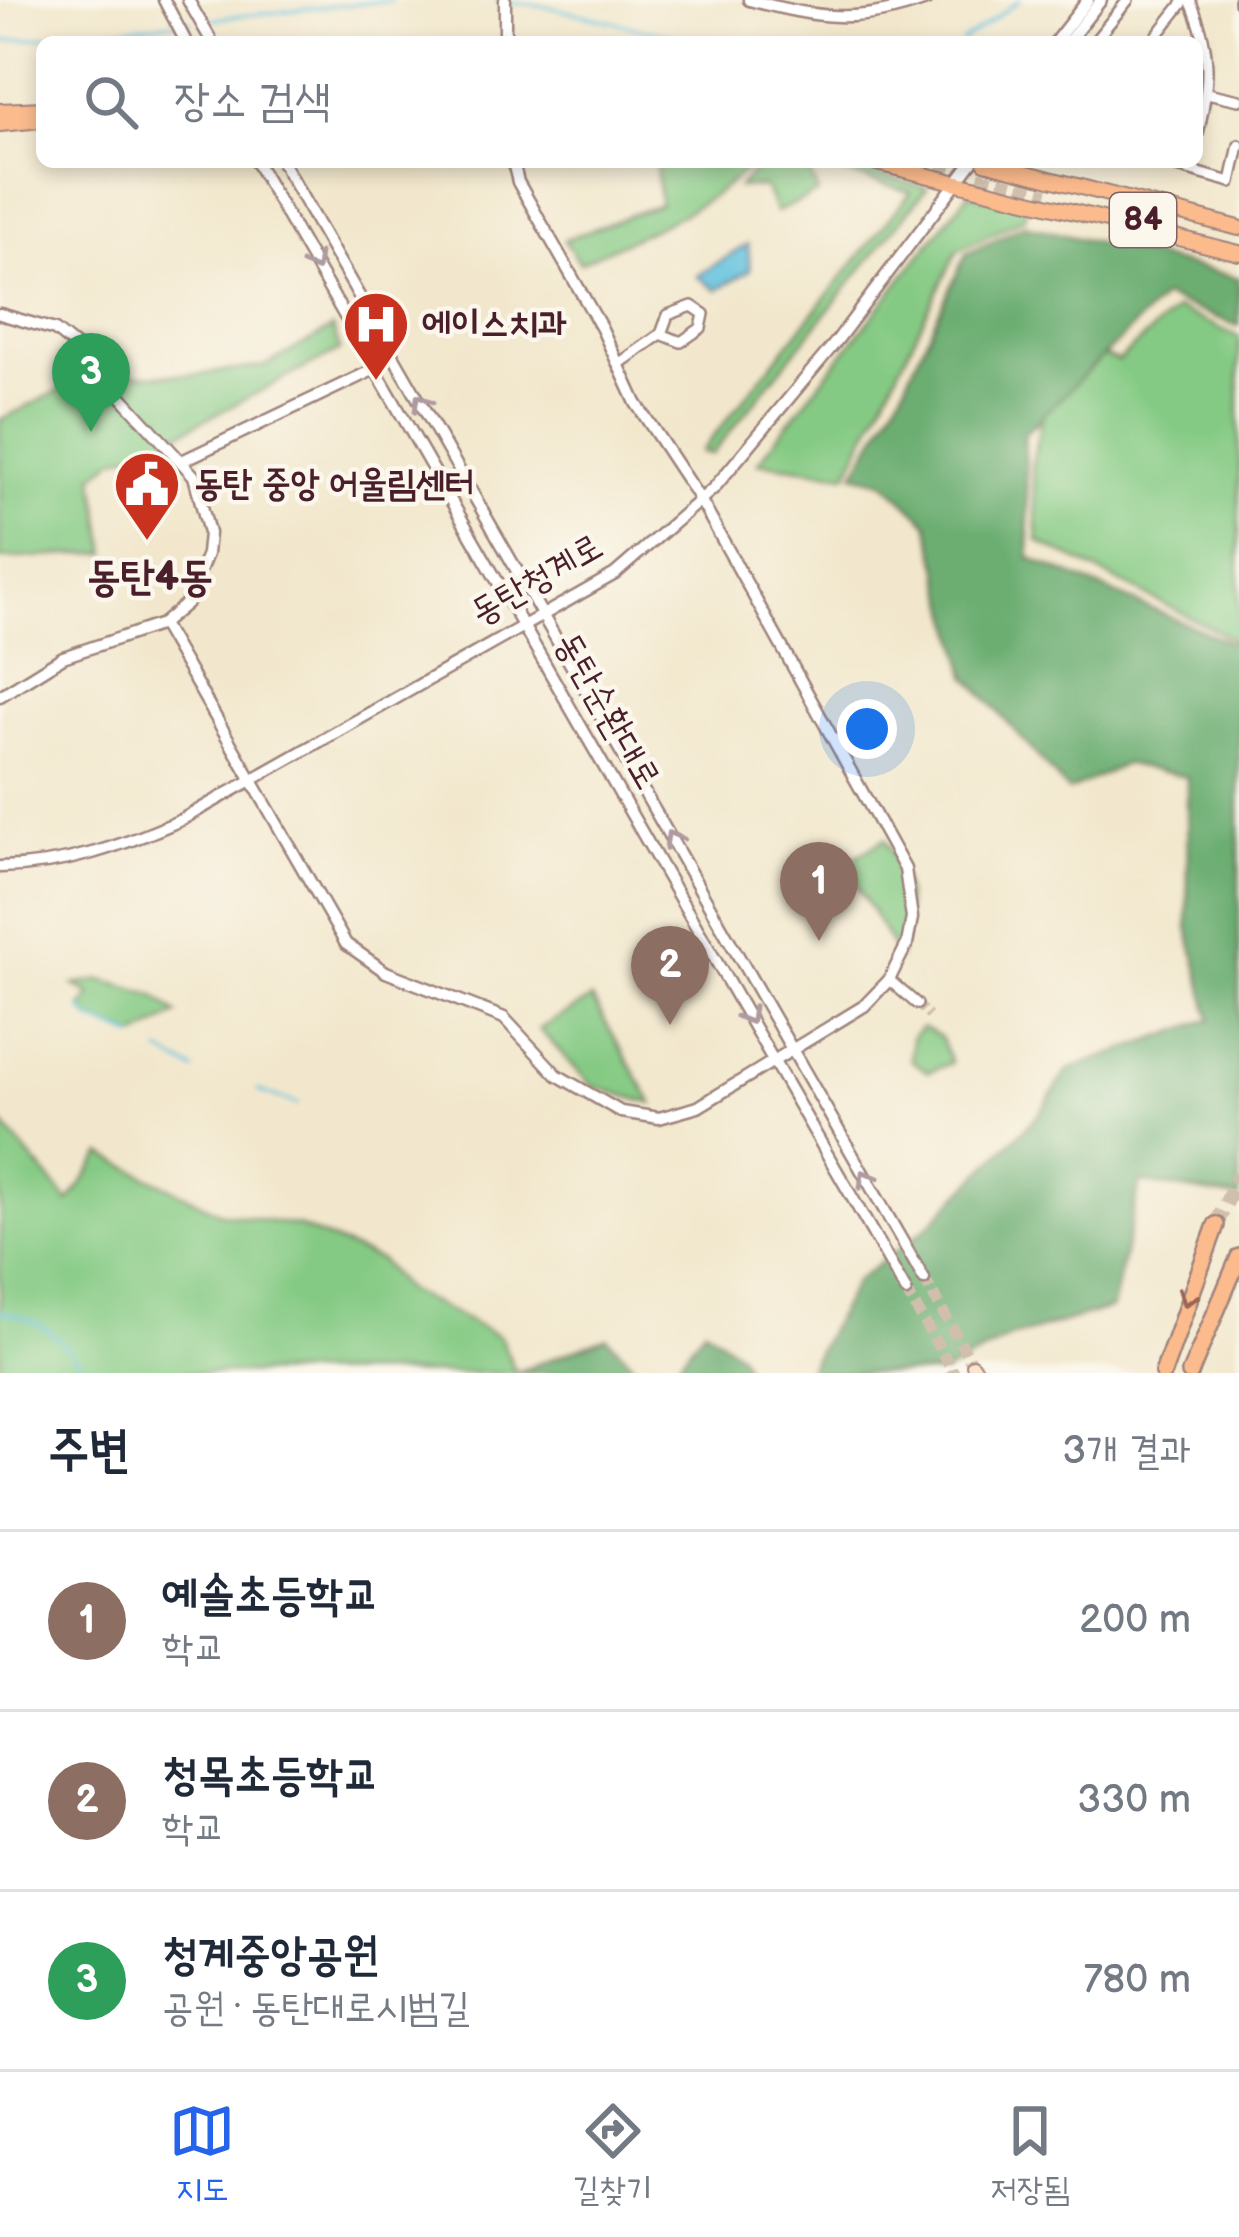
<!DOCTYPE html>
<html lang="ko">
<head>
<meta charset="utf-8">
<style>
	body { margin:0; font-family:"Balsamiq Sans","Poor Story",sans-serif; background:#f6f6f7; color:#1f2937 }
	.you { position:absolute; left:867px; top:729px; width:42px; height:42px; margin:-30px; border:9px solid #fff; border-radius:50%; background:#1a73e8; box-shadow:0 0 0 18px #1a73e833 }
	.badge { display:grid; place-items:center; width:78px; height:78px; border-radius:50%; background:#2563eb; color:#fff; font-size:39px; font-weight:700 }
	.pin { position:absolute; translate:-50% -99px; filter:drop-shadow(0 3px 6px #0008) }
	.pin::after { content:''; position:absolute; top:63px; width:42px; height:36px; background:inherit; clip-path:polygon(0 0,100% 0,50% 100%) }
	.list { margin:0; padding:0; list-style:none }
	h2 { display:flex; justify-content:space-between; align-items:center; height:156px; margin:0; padding:0 48px; font-size:51px }
	h2 small { font-size:39px; font-weight:400; color:#747a83 }
	.list li { display:grid; grid-template-columns:78px 1fr auto; gap:36px; align-items:center; box-sizing:border-box; height:180px; padding:0 48px; border-top:3px solid #e0e1e3 }
	.list b { display:block; font-size:45px; white-space:nowrap }
	.list p { margin:0; font-size:39px; white-space:nowrap; color:#747a83 }
	.list em { font-size:39px; font-style:normal; color:#747a83 }
	.icon { flex:none; width:66px; height:66px; fill:none; stroke:currentColor; stroke-width:2; stroke-linecap:round; stroke-linejoin:round }
	.map { position:relative; flex:none; width:1239px; height:1373px; overflow:hidden }
	.search { position:absolute; background:#fff; box-shadow:0 6px 18px #0003; left:36px; right:36px; top:36px; height:132px; display:flex; align-items:center; gap:30px; box-sizing:border-box; padding:0 42px; border-radius:18px; color:#747a83; font-size:45px }
	.sheet { height:696px; background:#fff }
	nav { display:flex; justify-content:space-around; align-items:center; box-sizing:border-box; height:168px; border-top:3px solid #e0e1e3; background:#fff; font-size:33px; color:#747a83 }
	nav a { display:grid; justify-items:center; gap:6px }
	nav .on { color:#2563eb }
	.map>svg:first-child { display:block }
</style>
</head>
<body>
<div class="map">
<svg width="1239" height="1373" viewBox="0 0 1239 1373">
	<rect width="100%" height="100%" fill="#fbf7ec"/>
	<filter id="ink" filterUnits="userSpaceOnUse"><feTurbulence type="fractalNoise" baseFrequency=".00833" numOctaves="2"/><feDisplacementMap in="SourceGraphic" scale="24" xChannelSelector="R" yChannelSelector="G"/><feConvolveMatrix kernelMatrix="1 2 1 2 8 2 1 2 1" color-interpolation-filters="sRGB"/></filter>
	<filter id="wash" filterUnits="userSpaceOnUse"><feTurbulence type="fractalNoise" baseFrequency=".004" numOctaves="4" result="noise"/><feDisplacementMap in="SourceGraphic" scale="48" xChannelSelector="R" yChannelSelector="G"/><feGaussianBlur stdDeviation="2.7" result="paint"/><feColorMatrix in="noise" values="0 0 0 0 0 0 0 0 0 0 0 0 0 0 0 0 0 1.4 0 .05"/><feComposite in="paint" operator="in"/></filter>
	<g filter="url(#wash)">
		<rect width="100%" height="100%" fill="#f2e7cc"/>
		<path fill="#85ca84" stroke="#687458" stroke-width="3" d="M656,162H753C708,210 638,234 580,263L564,240L660,204Z
			M763,162H805L818,193L776,212L765,187H739Z
			M809,162H833L927,188L712,454L701,452L911,192Z
			M969,193L1027,204L1024,218L957,251L847,474L758,462Z
			M1177,309L1239,337V642L1038,541L1032,464L1050,374L1082,348L1118,361Z
			M333,328L340,350L158,444L114,459L94,476L107,553L0,559V420L93,374L196,375L265,366Z
			M885,839C909,881 912,911 899,957L844,864Z
			M102,980L154,995L177,1014L136,1037L90,1019L81,1008L91,995L74,985Z
			M592,999L653,1104L592,1086L539,1029Z
			M922,1027L940,1037L951,1063L929,1072L911,1060L912,1037Z
			M0,1121L69,1202L102,1154L221,1213L297,1226L380,1260L404,1289L500,1337L516,1373H0Z"/>
		<path fill="#6cae72" stroke="#5b664e" stroke-width="3" d="M1024,225L1239,278V326L1163,297L1024,434L1030,558L1239,646V1198L1140,1182L1112,1308L1010,1338L944,1373H806L855,1282L924,1230L1040,1113L1068,1070L1211,1019L1188,928L1187,777L1125,764L1068,791L967,676L928,523L883,481L854,474L902,391L966,254Z
			M704,1328L739,1354L747,1373H671Z
			M607,1337L641,1373H515Z"/>
		<path fill="#60c1de" stroke="#557084" stroke-width="3" d="M748,244L750,270L717,290L697,276Z"/>
		<g fill="none" stroke-linecap="round" stroke-linejoin="round">
			<path stroke="#60c1de" stroke-width="3" d="M496,0L545,6L699,42
				M202,20L391,0
				M0,42L192,21
				M962,42L1020,0
				M81,1008L90,1019L136,1037
				M161,1052L194,1070
				M258,1091L298,1104
				M0,1312C43,1318 61,1338 87,1373"/>
		</g>
	</g>
	<g filter="url(#ink)">
		<g fill="none" stroke-linecap="round" stroke-linejoin="round">
			<path stroke="#d0bfac" stroke-width="9" stroke-dasharray="9 4.5" stroke-linecap="butt" d="M917,1004L929,1016"/>
			<path stroke="#d0bfac" stroke-width="12" stroke-dasharray="12 6" stroke-linecap="butt" d="M924,1279L973,1365
				M906,1291L954,1373"/>
			<path stroke="#d0bfac" stroke-width="14" stroke-dasharray="14 7" stroke-linecap="butt" d="M917,162L1047,195"/>
			<path stroke="#d0bfac" stroke-width="15" stroke-dasharray="15 8" stroke-linecap="butt" d="M1216,1225L1239,1175"/>
			<defs>
				<path id="minor" d="M1190,0C1213,52 1210,83 1197,138
					M1239,0V2
					M1094,42L1128,0
					M1152,42L1185,0
					M1207,93L1239,100
					M1159,162L1231,182L1239,145
					M620,363L661,334L681,342L701,328L704,314L692,306L668,315L661,334
					M889,980L917,1004"/>
				<path id="tertiary" d="M164,0L186,42
					M188,0L212,42
					M749,0C819,18 857,25 926,0
					M505,42V0
					M1055,42L1088,0
					M1068,42L1101,0
					M256,162L906,1291
					M282,162L924,1279
					M0,314L55,330L75,346L194,476L209,533L207,554L187,603L162,624L63,657L0,696
					M184,460L375,369
					M162,624L346,944L386,972L504,1018L557,1075L621,1112L659,1118L698,1107L864,1006L889,980L907,944L912,918L905,869L701,501L636,403L602,329L518,182L513,162
					M0,867C65,866 122,846 181,820L615,574L714,488L835,343L972,162"/>
				<path id="secondary" d="M973,1365L978,1373"/>
				<path id="primary" d="M0,111L42,109
					M0,124L42,120
					M873,162L1239,253
					M985,162L1239,228"/>
				<path id="motorway" d="M1163,1373L1216,1225
					M1190,1373L1239,1257"/>
			</defs>
			<use href="#minor" stroke="#9e837c" stroke-width="14"/>
			<use href="#tertiary" stroke="#9e837c" stroke-width="15"/>
			<use href="#secondary" stroke="#9e837c" stroke-width="16"/>
			<use href="#primary" stroke="#9e837c" stroke-width="18"/>
			<use href="#motorway" stroke="#9e837c" stroke-width="20"/>
			<use href="#minor" stroke="#fff" stroke-width="9"/>
			<use href="#tertiary" stroke="#fff" stroke-width="10"/>
			<use href="#secondary" stroke="#fde4d1" stroke-width="12"/>
			<use href="#primary" stroke="#fbbb8d" stroke-width="14"/>
			<use href="#motorway" stroke="#fbbb8d" stroke-width="15"/>
		</g>
		<defs><path id="oneway-chevron" d="M-2-3.5L2.5 0L-2 3.5" fill="none" stroke-width="1.6" stroke-linecap="round" stroke-linejoin="round" transform="scale(3)"/></defs>
		<g stroke="#ae9aa0">
			<use href="#oneway-chevron" transform="translate(314 263) rotate(60)"/>
			<use href="#oneway-chevron" transform="translate(421 402) rotate(-120)"/>
			<use href="#oneway-chevron" transform="translate(672 839) rotate(-120)"/>
			<use href="#oneway-chevron" transform="translate(748 1016) rotate(60)"/>
			<use href="#oneway-chevron" transform="translate(866 1178) rotate(-120)"/>
		</g>
		<use stroke="#9a6557" href="#oneway-chevron" transform="translate(1187 1298) rotate(111)"/>
	</g>
	<defs>
		<symbol id="hospital-pin" viewBox="-11 -11 22 30"><path d="M0 17L-7.5 6A9.5 9.5 0 1 1 7.5 6Z" fill="#c8321e" stroke="#fbf7ec"/><path d="M-5-5h3v3.5h4V-5h3V5h-3V1.5h-4V5h-3Z" fill="#fff"/></symbol>
		<symbol id="civic-pin" viewBox="-11 -11 22 30"><path d="M0 17L-7.5 6A9.5 9.5 0 1 1 7.5 6Z" fill="#c8321e" stroke="#fbf7ec"/><path d="M-.6-6.5H3V-4.5H.6V-3L4-1V1h2V6H-6V1h2V-1L-.6-3ZM-1.2 2.5V6h2.4V2.5Z" fill="#fff"/></symbol>
	</defs>
	<g fill-rule="evenodd">
		<use href="#hospital-pin" x="338" y="286" width="76" height="104"/>
		<use href="#civic-pin" x="109" y="446" width="76" height="104"/>
	</g>
	<g text-anchor="middle" dominant-baseline="central" stroke-width="9" stroke-linejoin="round" paint-order="stroke">
		<rect fill="#fbf7ec" stroke="#7f6065" stroke-width="3" x="1110" y="193" width="66" height="54" rx="9"/>
		<g font-size="33" font-weight="bold" fill="#4a1f2b">
			<text x="1143" y="220">84</text>
		</g>
		<g font-size="36" font-weight="bold" fill="#4a1f2b" stroke="#fbf7ec" text-anchor="start">
			<text x="422" y="324">에이스치과</text>
			<text x="194" y="484">동탄 중앙 어울림센터</text>
		</g>
		<g font-size="36" fill="#4a1f2b" stroke="#fbf7ec">
			<text transform="translate(537 580) rotate(-30)">동탄청계로</text>
			<text transform="translate(607 711) rotate(60)">동탄순환대로</text>
		</g>
		<g font-size="42" font-weight="bold" fill="#4a1f2b" stroke="#fbf7ec">
			<text x="150" y="577">동탄4동</text>
		</g>
	</g>
</svg>
<div class="you"></div>
<div class="pin badge" style="left:819px;top:941px;background:#8d6e63">1</div>
<div class="pin badge" style="left:670px;top:1025px;background:#8d6e63">2</div>
<div class="pin badge" style="left:91px;top:432px;background:#2e9e5b">3</div>
<div class="search"><svg class="icon" aria-label="search" viewBox="0 0 24 24"><circle cx="10" cy="10" r="6"/><path d="M15 15l6 6"/></svg>장소 검색</div>
</div>
<section class="sheet">
<h2>주변<small>3개 결과</small></h2>
<ul class="list">
<li><span class="badge" style="background:#8d6e63">1</span><div><b>예솔초등학교</b><p>학교</p></div><em>200 m</em></li>
<li><span class="badge" style="background:#8d6e63">2</span><div><b>청목초등학교</b><p>학교</p></div><em>330 m</em></li>
<li><span class="badge" style="background:#2e9e5b">3</span><div><b>청계중앙공원</b><p>공원 · 동탄대로시범길</p></div><em>780 m</em></li>
</ul>
</section>
<nav>
<a class="on"><svg class="icon" aria-label="map" viewBox="0 0 24 24"><path d="M3 6l6-2 6 2 6-2v14l-6 2-6-2-6 2zM9 4v14M15 6v14"/></svg>지도</a>
<a><svg class="icon" aria-label="directions" viewBox="0 0 24 24"><path d="M12 3l9 9-9 9-9-9zM9 14v-3h6M13 9l2 2-2 2"/></svg>길찾기</a>
<a><svg class="icon" aria-label="saved" viewBox="0 0 24 24"><path d="M7 4h10v16l-5-4-5 4z"/></svg>저장됨</a>
</nav>
</body>
</html>
